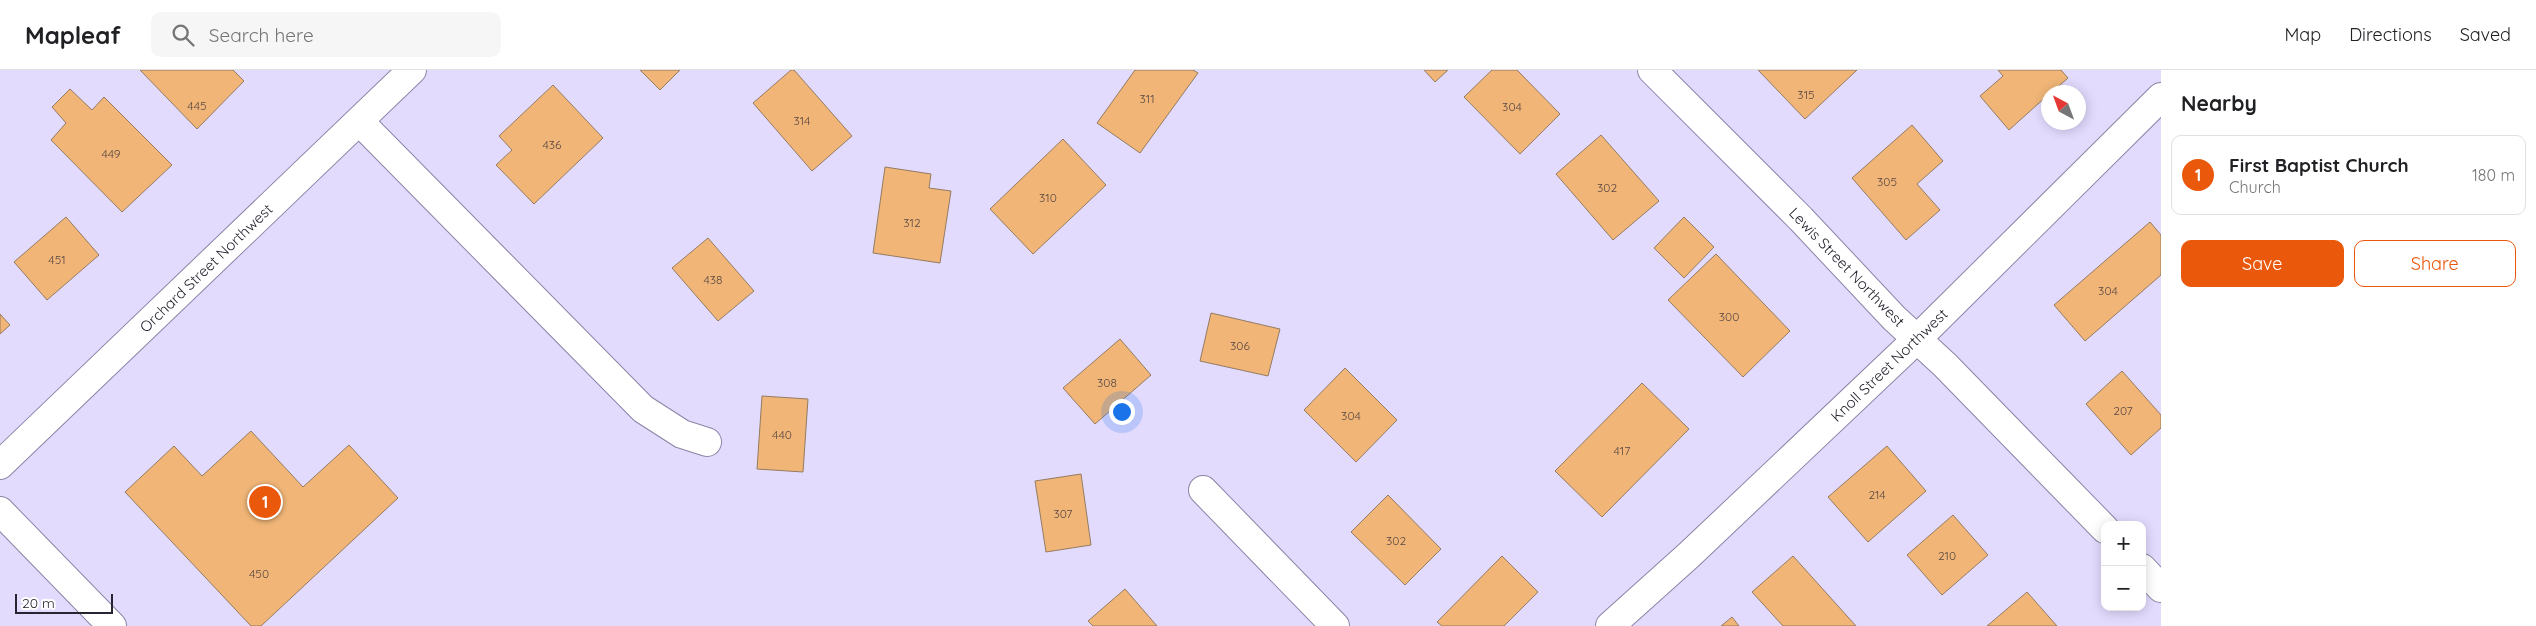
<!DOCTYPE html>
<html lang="en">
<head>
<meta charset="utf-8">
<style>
	body { margin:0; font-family:Quicksand,sans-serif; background:#f6f6f6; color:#202124 }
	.controls { position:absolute; right:15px; bottom:15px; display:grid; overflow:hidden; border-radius:10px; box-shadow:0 2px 12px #0003 }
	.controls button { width:45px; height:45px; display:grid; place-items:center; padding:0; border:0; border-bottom:1px solid #e0e0e0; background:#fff; color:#202124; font:25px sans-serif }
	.compass { position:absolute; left:2041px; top:15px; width:45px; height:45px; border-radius:50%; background:#fff; box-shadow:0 2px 12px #0003; rotate:319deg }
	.scale { position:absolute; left:15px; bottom:12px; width:98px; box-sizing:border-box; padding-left:5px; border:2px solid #282532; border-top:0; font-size:14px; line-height:18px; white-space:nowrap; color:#282532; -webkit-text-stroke:4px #fff; paint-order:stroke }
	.you { position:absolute; left:1121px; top:341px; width:18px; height:18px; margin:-12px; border:4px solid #fff; border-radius:50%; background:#1a73e8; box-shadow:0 0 0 8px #1a73e833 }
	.badge { display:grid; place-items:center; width:32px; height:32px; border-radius:50%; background:#ea580c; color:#fff; font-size:16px; font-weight:700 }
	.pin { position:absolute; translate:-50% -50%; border:2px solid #fff; box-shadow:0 1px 5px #0006 }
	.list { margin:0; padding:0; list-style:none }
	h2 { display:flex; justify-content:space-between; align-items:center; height:65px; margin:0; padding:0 20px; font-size:21px }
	h2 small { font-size:16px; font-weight:400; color:#757577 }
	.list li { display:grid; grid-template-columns:32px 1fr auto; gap:15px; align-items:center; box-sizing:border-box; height:80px; margin:0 10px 10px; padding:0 10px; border:1px solid #e0e0e0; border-radius:10px }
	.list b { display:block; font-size:19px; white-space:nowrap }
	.list p { margin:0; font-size:16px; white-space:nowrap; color:#757577 }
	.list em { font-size:16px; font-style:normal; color:#757577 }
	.actions { display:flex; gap:10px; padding:15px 20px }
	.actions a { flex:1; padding:11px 0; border:1px solid #ea580c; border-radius:10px; text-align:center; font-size:18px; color:#ea580c }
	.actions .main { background:#ea580c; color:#fff }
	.icon { flex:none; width:28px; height:28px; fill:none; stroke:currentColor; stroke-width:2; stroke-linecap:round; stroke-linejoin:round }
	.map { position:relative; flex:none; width:2161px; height:556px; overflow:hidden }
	header { display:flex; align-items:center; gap:30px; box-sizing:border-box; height:70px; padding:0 25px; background:#fff; border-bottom:1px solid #e0e0e0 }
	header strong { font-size:24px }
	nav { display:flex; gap:28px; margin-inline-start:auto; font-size:18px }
	.search { width:350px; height:45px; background:#f6f6f6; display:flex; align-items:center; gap:12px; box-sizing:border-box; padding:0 18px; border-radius:10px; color:#757577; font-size:19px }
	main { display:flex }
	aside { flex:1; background:#fff }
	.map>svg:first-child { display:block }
</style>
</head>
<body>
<header>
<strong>Mapleaf</strong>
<div class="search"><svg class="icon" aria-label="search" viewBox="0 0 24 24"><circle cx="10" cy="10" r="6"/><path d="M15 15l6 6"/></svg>Search here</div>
<nav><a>Map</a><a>Directions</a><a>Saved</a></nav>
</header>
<main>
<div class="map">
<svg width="2161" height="556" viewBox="0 0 2161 556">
	<rect width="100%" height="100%" fill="#e3dbfe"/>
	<path fill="#f0b577" stroke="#947b61" d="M140,0H233L244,11L197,59Z
		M640,0H680L660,20Z
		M791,0H794L852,66L812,101L753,33Z
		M1135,0H1193L1198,3L1140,83L1097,53Z
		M1424,0H1448L1435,12Z
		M1492,0H1517L1560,44L1520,84L1464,27Z
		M1758,0H1857L1805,49Z
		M1998,0H2061L2068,8L2052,22H2048V25L2009,60L1980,26L2003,6Z
		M553,15L603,68L534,134L496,95L512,80L499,66Z
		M70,19L92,40L104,27L172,95L122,142L51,70L66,53L52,37Z
		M1912,55L1943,91L1917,114L1940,140L1906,170L1852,108Z
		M1601,65L1659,131L1613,170L1556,104Z
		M1063,69L1106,115L1033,184L990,139Z
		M885,97L931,104L929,118L951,121L940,193L873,183Z
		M66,147L99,185L47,230L14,192Z
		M1684,147L1714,177L1684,208L1654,178Z
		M2150,152L2161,165V205L2085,271L2054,235Z
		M708,168L754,221L718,251L672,198Z
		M1716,184L1790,261L1743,307L1668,230Z
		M1211,243L1280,259L1268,306L1200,291Z
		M0,244L10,255L0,264Z
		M1120,269L1151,305L1095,354L1063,318Z
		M1345,298L1397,350L1356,392L1304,340Z
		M2122,301L2161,345V358L2131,385L2086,334Z
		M1642,313L1689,359L1602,447L1555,401Z
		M762,326L808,329L803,402L757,399Z
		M251,361L303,417L349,375L398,428L261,556H251L125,422L174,376L202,406Z
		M1887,376L1926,421L1868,472L1828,427Z
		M1081,404L1091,475L1046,482L1035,411Z
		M1388,425L1441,479L1405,515L1351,462Z
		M1953,445L1988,485L1942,525L1907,485Z
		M1502,486L1538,522L1504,556H1442L1437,552Z
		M1793,486L1856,556H1783L1752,522Z
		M1125,519L1157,556H1093L1088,551Z
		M2027,522L2057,556H1987Z
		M1732,547L1739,556H1721Z"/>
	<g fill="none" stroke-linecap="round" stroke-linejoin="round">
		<defs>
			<path id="minor" d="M1652,0L1801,149L1894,248L1945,295L2105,459
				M359,51L643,339L682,364L707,372
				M0,395L412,0
				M1203,420L1335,556
				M0,441L112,556
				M2142,498L2161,518
				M1610,556L1689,485L1917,269L2161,27"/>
		</defs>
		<use href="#minor" stroke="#8c84a5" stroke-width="30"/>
		<use href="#minor" stroke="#fff" stroke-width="28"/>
	</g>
	<g text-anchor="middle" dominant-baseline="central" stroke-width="4" stroke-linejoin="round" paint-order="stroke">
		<g font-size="12" fill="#5a4943">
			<text x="1806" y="24">315</text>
			<text x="1147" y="28">311</text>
			<text x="197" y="35">445</text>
			<text x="1512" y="36">304</text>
			<text x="802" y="50">314</text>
			<text x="552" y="74">436</text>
			<text x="111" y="83">449</text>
			<text x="1887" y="111">305</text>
			<text x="1607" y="117">302</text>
			<text x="1048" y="127">310</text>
			<text x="912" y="152">312</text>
			<text x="57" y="189">451</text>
			<text x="713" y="209">438</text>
			<text x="2108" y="220">304</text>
			<text x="1729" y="246">300</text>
			<text x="1240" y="275">306</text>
			<text x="1107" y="312">308</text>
			<text x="2123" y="340">207</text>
			<text x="1351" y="345">304</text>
			<text x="782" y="364">440</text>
			<text x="1622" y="380">417</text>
			<text x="1877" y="424">214</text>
			<text x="1063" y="443">307</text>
			<text x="1396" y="470">302</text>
			<text x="1947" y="485">210</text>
			<text x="259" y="503">450</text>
		</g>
		<g font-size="15" fill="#282532" stroke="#fff">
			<text transform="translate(1847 197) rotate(46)">Lewis Street Northwest</text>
			<text transform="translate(206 198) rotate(-44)">Orchard Street Northwest</text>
			<text transform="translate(1889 295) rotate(-44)">Knoll Street Northwest</text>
		</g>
	</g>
</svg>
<div class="controls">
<button>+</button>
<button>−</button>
</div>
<svg class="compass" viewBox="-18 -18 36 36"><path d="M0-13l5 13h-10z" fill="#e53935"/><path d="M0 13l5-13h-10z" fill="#757577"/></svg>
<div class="scale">20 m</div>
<div class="you"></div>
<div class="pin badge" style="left:265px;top:432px">1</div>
</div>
<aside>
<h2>Nearby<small></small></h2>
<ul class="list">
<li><span class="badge">1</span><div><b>First Baptist Church</b><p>Church</p></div><em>180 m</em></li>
</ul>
<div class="actions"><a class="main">Save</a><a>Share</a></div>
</aside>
</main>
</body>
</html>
